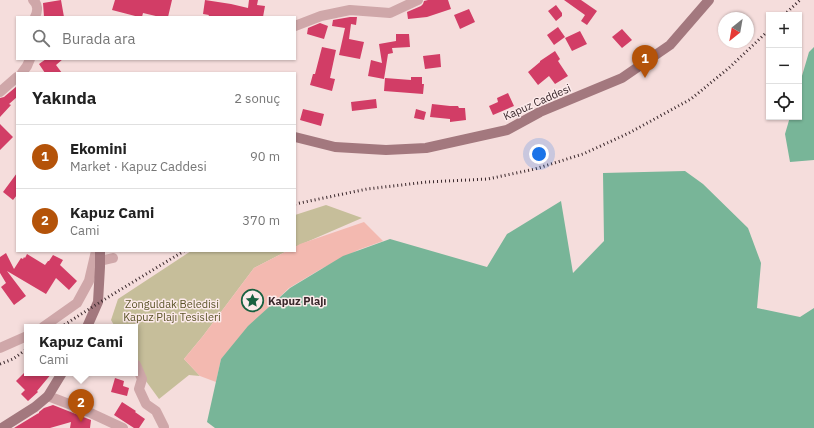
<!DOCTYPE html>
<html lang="tr">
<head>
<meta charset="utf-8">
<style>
	body { margin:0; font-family:"IBM Plex Sans",sans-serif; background:#f2f2f2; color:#222 }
	.controls { position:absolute; right:12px; top:12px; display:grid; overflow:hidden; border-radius:0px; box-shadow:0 1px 3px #0004 }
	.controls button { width:36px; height:36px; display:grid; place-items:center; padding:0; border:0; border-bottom:1px solid #e0e0e0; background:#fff; color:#222; font:20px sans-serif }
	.compass { position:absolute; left:718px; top:12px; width:36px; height:36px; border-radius:50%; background:#fff; box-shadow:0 1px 3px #0004; rotate:211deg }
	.you { position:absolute; left:539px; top:154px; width:14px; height:14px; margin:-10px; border:3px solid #fff; border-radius:50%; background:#1a73e8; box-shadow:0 0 0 6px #1a73e833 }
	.badge { display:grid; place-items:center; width:26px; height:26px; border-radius:50%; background:#b45309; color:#fff; font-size:13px; font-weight:700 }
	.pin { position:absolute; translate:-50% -33px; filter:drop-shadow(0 1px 2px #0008) }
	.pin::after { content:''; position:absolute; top:21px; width:14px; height:12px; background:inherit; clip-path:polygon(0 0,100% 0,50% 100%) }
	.popup { position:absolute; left:24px; top:324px; width:114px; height:52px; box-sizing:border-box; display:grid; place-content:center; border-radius:0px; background:#fff; filter:drop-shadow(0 1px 3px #0005); font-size:13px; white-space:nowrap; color:#767676 }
	.popup b { font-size:15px; color:#222 }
	.popup::after { content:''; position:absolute; left:50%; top:100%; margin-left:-8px; border:8px solid transparent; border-top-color:#fff }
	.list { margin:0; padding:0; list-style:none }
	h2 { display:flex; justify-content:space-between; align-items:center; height:52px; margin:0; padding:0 16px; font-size:17px }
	h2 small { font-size:13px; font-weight:400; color:#767676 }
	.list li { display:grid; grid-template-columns:26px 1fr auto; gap:12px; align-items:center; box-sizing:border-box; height:64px; padding:0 16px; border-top:1px solid #e0e0e0 }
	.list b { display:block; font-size:15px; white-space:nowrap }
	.list p { margin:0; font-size:13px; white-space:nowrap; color:#767676 }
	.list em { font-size:13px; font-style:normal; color:#767676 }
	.icon { flex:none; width:22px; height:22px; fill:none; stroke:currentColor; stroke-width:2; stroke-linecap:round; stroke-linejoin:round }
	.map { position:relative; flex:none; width:814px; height:428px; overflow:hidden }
	.search { position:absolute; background:#fff; box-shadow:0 1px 3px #0004; left:16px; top:16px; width:280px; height:44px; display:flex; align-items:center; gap:10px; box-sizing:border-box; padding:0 14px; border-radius:0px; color:#767676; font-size:15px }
	.panel { position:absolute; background:#fff; box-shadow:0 1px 3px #0004; left:16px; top:72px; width:280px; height:180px; border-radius:0px }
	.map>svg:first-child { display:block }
</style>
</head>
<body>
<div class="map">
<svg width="814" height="428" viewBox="0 0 814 428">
	<rect width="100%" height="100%" fill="#f5dddc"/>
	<path fill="#c6be9a" d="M326,205L362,218L295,247V215Z
		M191,251H287L254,268L203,336L184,359L200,376L189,375L159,399L135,366V327H115L111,320L118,299Z"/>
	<path fill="#f3b9b0" d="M364,222L383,241L358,250L321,269L289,288L262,314L221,359L216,382L200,376L184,359L203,336L254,268L287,251H295V247L300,244Z"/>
	<path fill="#78b598" d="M814,47V160L790,162L785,134L790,117H799V86L809,52Z
		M685,171L703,184L748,228L761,263L757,308L800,317L814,308V428H215L207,422L221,359L248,326L290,288L343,256L390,239L487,267L507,234L561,201L573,273L604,241L603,173Z"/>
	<path fill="#d23d66" d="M61,0L64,17H44L43,3Z
		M115,0H172L168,17H160L143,13L142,17H139L112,10Z
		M205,0L231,4L248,8L249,0H258L257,5L265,6L263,17H208L209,15L203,14Z
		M428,0H448L451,9L427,17L408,19L407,12L421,6L423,4L424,1Z
		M564,0H581L597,11L587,25L581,21L585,15Z
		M556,5L562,13V16L556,21L548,11Z
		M469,9L475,22L460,29L454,15Z
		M350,17H357L356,25L351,24L349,39L364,42L360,59L339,55L345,28L332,26L333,20Z
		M320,23L328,26L324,39L307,34L308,28Z
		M558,27L565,37L554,45L547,35Z
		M622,29L632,40L622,48L612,37Z
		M580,31L587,44L572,51L565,38Z
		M396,34H409L410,47L392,48L393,53L388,54L384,79L368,76L371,60L382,63L379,44L396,41Z
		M322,47L336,50L330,78L335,79L332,91L310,85L313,74H315Z
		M555,51L560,59L558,61L568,76L555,84L549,76L538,85L528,72L540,62V61Z
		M440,54L441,67L425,69L423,56Z
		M46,59H63L56,65L62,73H45L39,64Z
		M411,77H422V84H424L423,94L384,91L385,78L411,80Z
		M17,86V97L9,104L11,105L0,117V98L4,97Z
		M508,93L514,106L493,115L489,106L498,102L497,98Z
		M376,99L377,108L352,111L351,102Z
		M432,104L450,106H458L459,108H465L466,120L450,122V119L430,117Z
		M303,109L324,114L321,126L300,120Z
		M416,109L426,112L424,120L414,118Z
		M0,124L13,137L0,150Z
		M17,173V195L13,200L3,192Z
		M6,253L14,269L21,258L23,259L24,257L25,258L27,254L45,265L48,261H49L53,255L63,260L60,265L77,281L69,290L56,278L46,294L7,271L26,296L14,305L1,287L6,283L0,273V257Z
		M24,373H52L37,391L38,392L28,401L21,394L25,390L16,381Z
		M115,378L124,381L123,386L129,388L127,396L111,392Z
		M122,402L136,411L135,412L145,419L139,428H134L114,415Z
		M53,405L91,420L90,428H70L71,422L50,428H14L37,414L39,413V412L44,408Z"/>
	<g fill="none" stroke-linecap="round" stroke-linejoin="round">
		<path stroke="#cfa7a9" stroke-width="10" d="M33,0C38,4 38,11 35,17
			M295,26L321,16L350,10L390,13L418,0
			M22,73L27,66L30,59
			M0,92L17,77
			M100,261L113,258
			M43,327L77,303L89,281L96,251
			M0,348L27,336
			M136,365L142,379L139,389L146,404L156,411L164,427V428
			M48,396L82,409L123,428"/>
		<path stroke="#a3787e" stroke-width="10" d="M295,137L335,147L386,150L426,148L507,130L540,112L622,78L670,45L709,0
			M87,327L98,302L100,267V251
			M2,428L35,407L48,396L62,373"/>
		<path stroke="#3a282c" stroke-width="3" stroke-dasharray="1 3" stroke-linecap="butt" d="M784,15L800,0
			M295,204L367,189L427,182L488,179L535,169L583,154L629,133L691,99L730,67L769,30
			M61,327C101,301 143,276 184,251
			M0,364L13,359L27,349"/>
	</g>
	<defs>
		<symbol id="sight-ring" viewBox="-11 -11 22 22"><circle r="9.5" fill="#fceaea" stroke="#196140" stroke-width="1.5"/><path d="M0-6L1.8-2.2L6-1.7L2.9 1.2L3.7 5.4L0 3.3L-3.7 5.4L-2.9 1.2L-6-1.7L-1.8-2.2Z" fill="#196140"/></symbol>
	</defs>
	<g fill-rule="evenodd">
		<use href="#sight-ring" x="240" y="288" width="25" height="25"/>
	</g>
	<g text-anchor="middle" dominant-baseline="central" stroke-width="3" stroke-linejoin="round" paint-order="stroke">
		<g font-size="11" fill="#3a282c" stroke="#fceaea">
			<text transform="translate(537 102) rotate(-24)">Kapuz Caddesi</text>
		</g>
		<g font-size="11" font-weight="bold" fill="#3a282c" stroke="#fceaea" text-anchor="start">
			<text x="268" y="301">Kapuz Plajı</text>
		</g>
		<g font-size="11" fill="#5b5429" stroke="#fceaea">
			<text x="172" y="304">Zonguldak Beledisi<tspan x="172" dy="13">Kapuz Plajı Tesisleri</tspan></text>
		</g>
	</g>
</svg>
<div class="controls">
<button>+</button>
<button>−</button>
<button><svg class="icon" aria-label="locate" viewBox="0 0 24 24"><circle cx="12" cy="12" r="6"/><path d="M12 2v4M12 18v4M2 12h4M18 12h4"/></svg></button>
</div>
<svg class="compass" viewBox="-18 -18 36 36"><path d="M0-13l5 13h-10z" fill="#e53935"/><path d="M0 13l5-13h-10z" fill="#767676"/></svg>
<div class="you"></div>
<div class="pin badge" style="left:645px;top:78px">1</div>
<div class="pin badge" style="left:81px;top:422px">2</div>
<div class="popup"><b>Kapuz Cami</b>Cami</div>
<div class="search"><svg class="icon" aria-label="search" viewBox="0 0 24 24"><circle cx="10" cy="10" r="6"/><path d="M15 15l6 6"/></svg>Burada ara</div>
<section class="panel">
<h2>Yakında<small>2 sonuç</small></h2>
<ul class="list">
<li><span class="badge">1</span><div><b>Ekomini</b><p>Market · Kapuz Caddesi</p></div><em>90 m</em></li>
<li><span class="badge">2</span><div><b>Kapuz Cami</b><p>Cami</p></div><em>370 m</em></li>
</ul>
</section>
</div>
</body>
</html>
